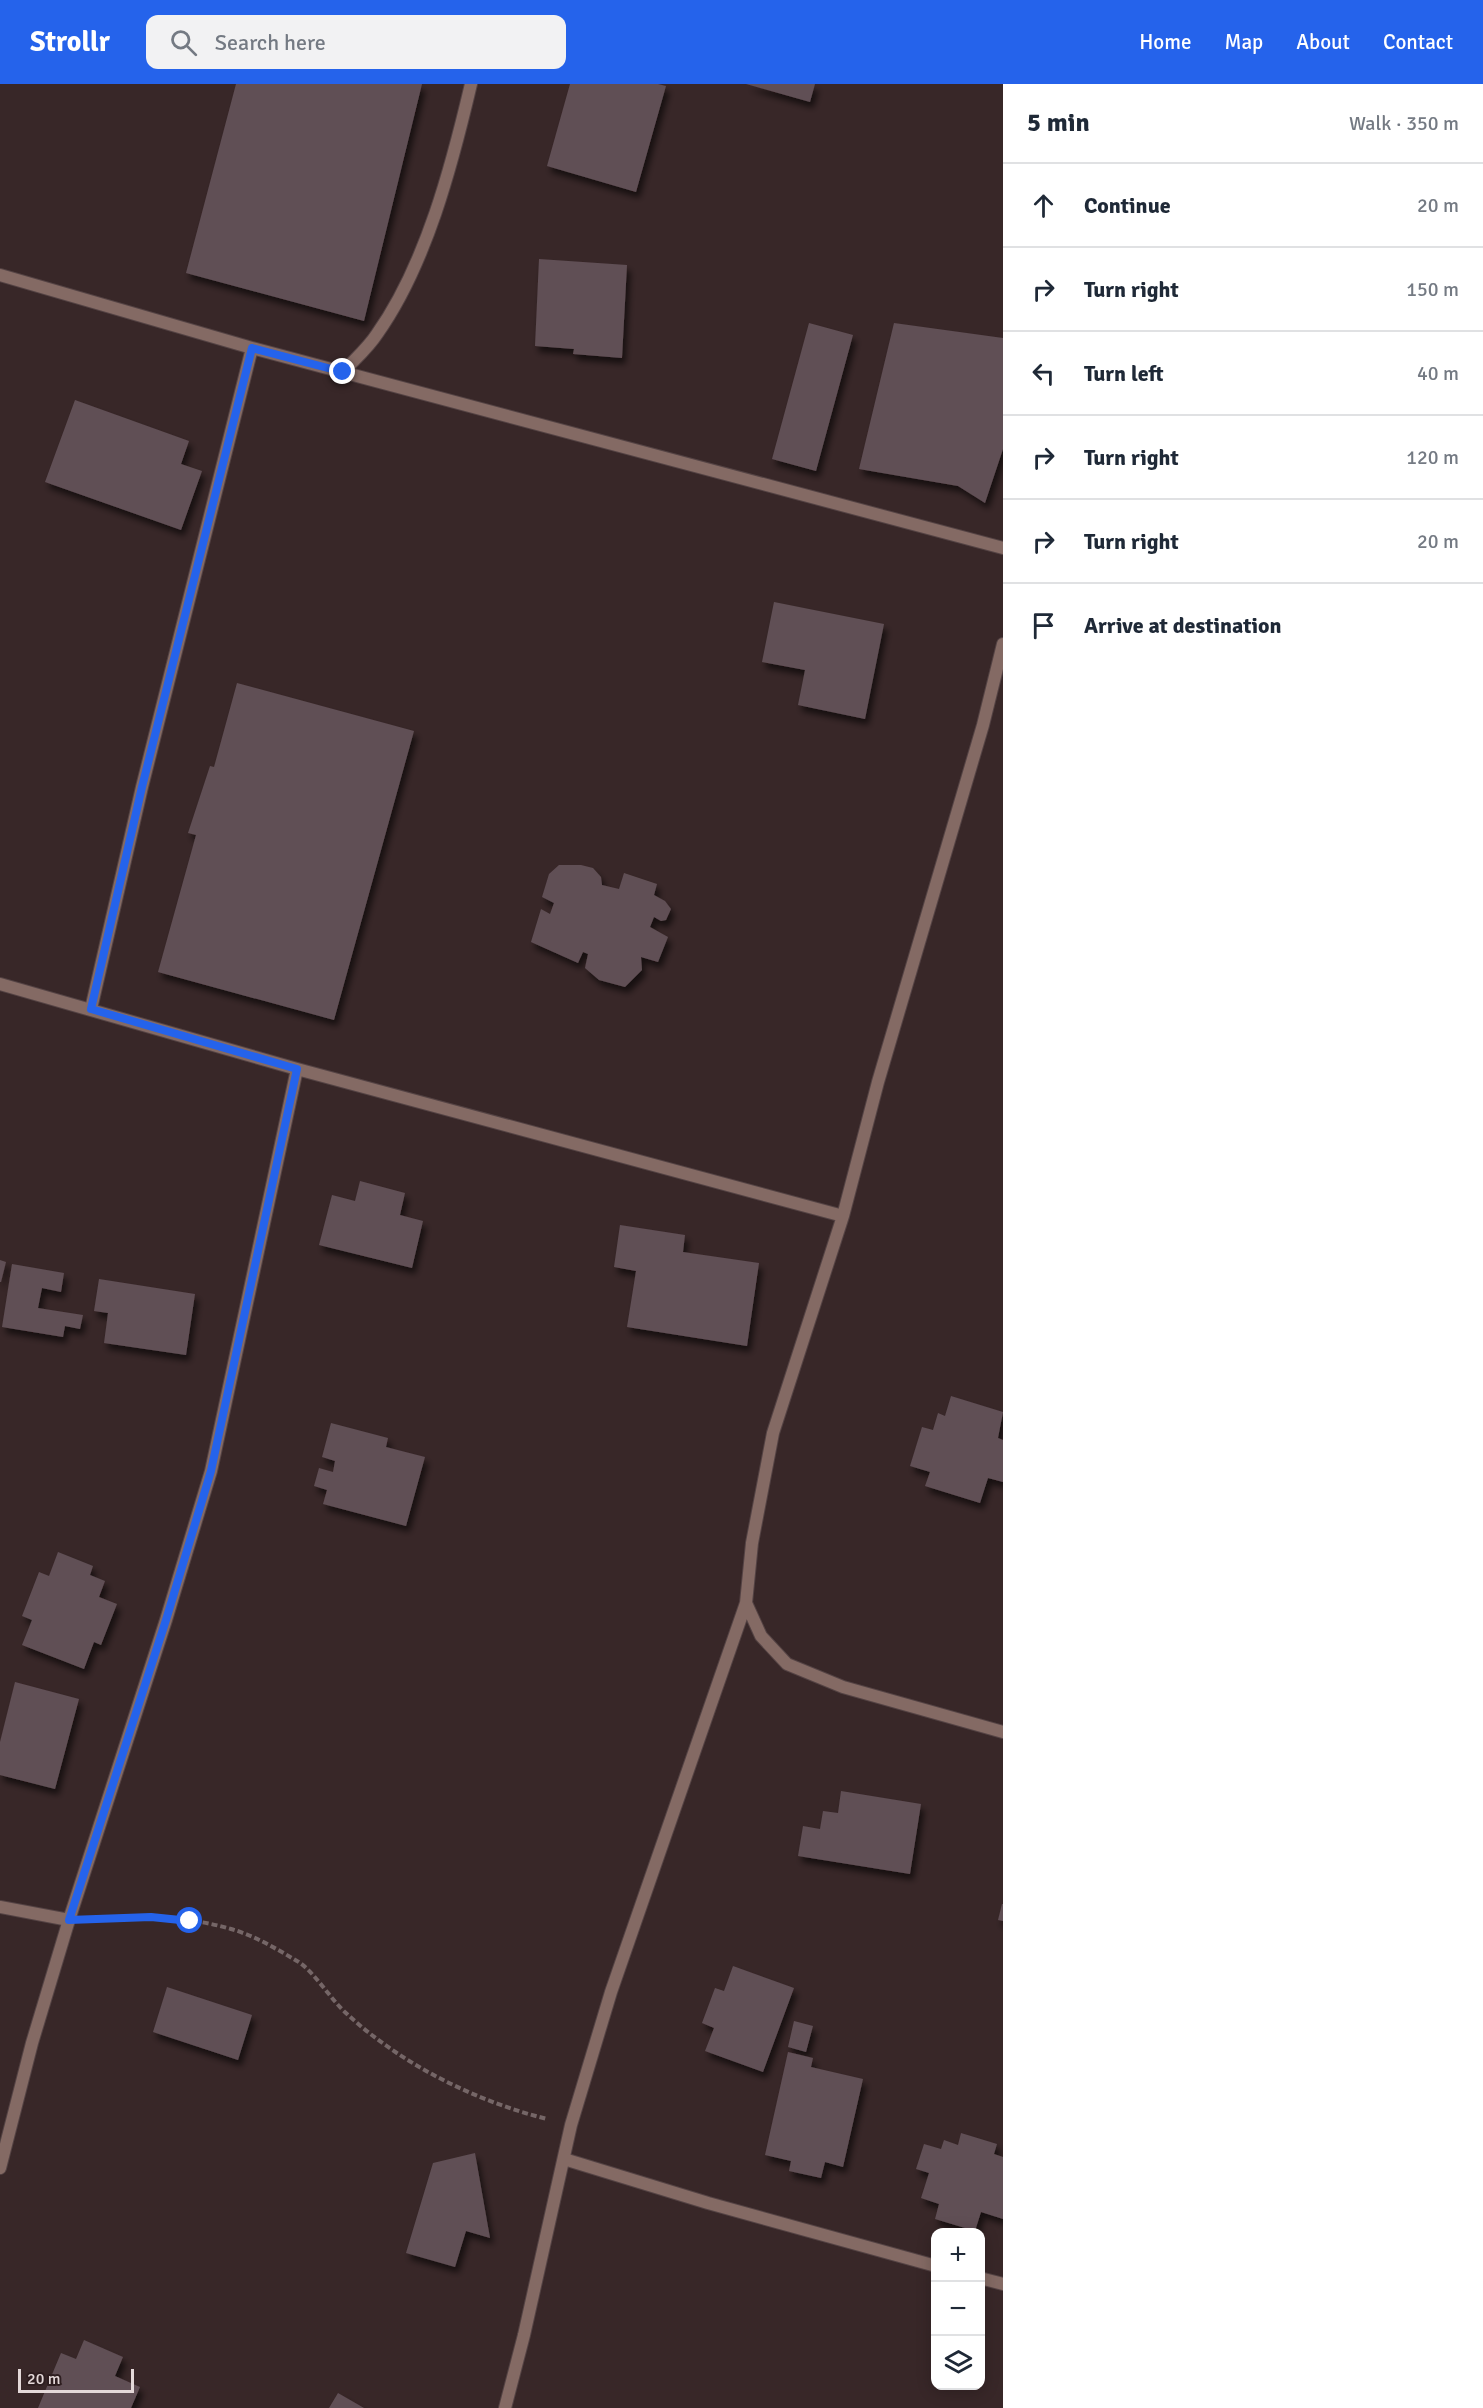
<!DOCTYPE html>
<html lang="en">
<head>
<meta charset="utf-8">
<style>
	body { margin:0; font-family:Signika,sans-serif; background:#f2f2f3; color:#1f2937 }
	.controls { position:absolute; right:18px; bottom:18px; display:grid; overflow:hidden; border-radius:12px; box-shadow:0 3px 15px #0003 }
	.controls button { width:54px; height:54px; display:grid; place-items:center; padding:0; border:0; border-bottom:2px solid #e0e1e3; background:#fff; color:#1f2937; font:30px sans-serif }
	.scale { position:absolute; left:18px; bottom:15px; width:116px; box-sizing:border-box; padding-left:6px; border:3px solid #e4d9d9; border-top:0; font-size:16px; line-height:21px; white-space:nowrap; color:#e4d9d9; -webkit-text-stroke:4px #2d1d1f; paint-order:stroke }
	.stop { position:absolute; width:18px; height:18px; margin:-14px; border:4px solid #2563eb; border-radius:50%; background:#fff }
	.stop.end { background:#2563eb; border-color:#fff; box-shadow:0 2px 6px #0008 }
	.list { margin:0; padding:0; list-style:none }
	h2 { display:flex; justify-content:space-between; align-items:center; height:78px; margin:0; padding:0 24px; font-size:26px }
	h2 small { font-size:20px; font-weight:400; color:#747a83 }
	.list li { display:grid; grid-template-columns:39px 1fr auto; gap:18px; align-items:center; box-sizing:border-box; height:84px; padding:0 24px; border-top:2px solid #e0e1e3 }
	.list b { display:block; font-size:22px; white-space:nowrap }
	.list em { font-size:20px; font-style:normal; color:#747a83 }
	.icon { flex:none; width:33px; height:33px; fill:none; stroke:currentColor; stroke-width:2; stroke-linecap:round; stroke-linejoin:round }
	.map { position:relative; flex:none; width:1003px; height:2324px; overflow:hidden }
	header { display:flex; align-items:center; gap:36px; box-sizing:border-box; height:84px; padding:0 30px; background:#2563eb; color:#fff }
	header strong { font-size:28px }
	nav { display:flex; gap:33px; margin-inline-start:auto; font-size:21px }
	.search { width:420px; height:54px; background:#f2f2f3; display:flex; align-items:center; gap:15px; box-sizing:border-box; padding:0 21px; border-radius:12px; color:#747a83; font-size:22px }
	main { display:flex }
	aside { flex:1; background:#fff }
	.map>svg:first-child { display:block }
</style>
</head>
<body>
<header>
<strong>Strollr</strong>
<div class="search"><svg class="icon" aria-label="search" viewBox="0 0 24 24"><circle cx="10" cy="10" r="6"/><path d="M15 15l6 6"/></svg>Search here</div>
<nav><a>Home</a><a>Map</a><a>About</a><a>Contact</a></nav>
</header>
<main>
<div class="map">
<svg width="1003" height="2324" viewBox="0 0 1003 2324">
	<defs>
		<filter id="shadow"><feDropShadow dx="3.5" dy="6" stdDeviation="3" flood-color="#0009"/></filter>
	</defs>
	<rect width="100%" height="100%" fill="#382728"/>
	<path fill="#604f55" filter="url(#shadow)" d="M236,0H422L364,237L186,189Z
		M570,0H658L666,2L636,108L547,82Z
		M746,0H815L810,18Z
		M539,175L627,181L622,274L573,270L574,265L535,262Z
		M809,239L853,251L816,387L772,375Z
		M894,239L1003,254V365L985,419L958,402L859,385Z
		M75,316L189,357L181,380L202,387L181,446L45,398Z
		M774,518L884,540L865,635L798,621L805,586L762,578Z
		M237,599L414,647L334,936L158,888L196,751L188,749L210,682L214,683Z
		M559,781H581L593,784L601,793L602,801L619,805L624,789L657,800L654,811L665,817L671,825L666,836L661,837L654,833L650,843L668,853L658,878L641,873L642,886L625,903L599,896L585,884L588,870L583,868L578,879L531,858L541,825L550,830L554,819L542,813L549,790Z
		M360,1097L405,1109L400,1131L423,1137L412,1184L319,1161L332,1111L355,1117Z
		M620,1141L685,1151L683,1168L759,1179L747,1262L627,1243L636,1187L614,1183Z
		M0,1176L6,1178L1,1198H0Z
		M12,1180L64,1189L61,1208L42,1204L38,1224L83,1231L80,1245L65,1242L63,1253L2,1243Z
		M99,1195L195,1210L186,1271L104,1259L108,1229L94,1227Z
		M951,1312L1003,1328L998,1354L1003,1356V1398L988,1394L980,1419L925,1402L930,1388L910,1382L922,1343L933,1346L938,1329L945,1332Z
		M331,1339L388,1354L386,1363L425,1373L406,1442L323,1420L327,1406L314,1402L319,1384L333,1388L335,1377L322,1373Z
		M58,1468L93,1482L90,1491L105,1497L99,1513L117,1520L101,1561L94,1558L84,1585L22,1561L32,1536L22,1532L39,1488L49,1492Z
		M15,1598L79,1615L55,1705L0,1691V1658Z
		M841,1707L921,1720L910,1790L798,1772L803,1742L820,1745L823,1727L838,1729Z
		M1002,1820H1003V1837L998,1836Z
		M733,1882L794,1904L763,1988L705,1967L714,1944L702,1939L715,1904L724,1907Z
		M167,1903L252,1931L238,1976L153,1948Z
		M794,1937L813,1942L806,1968L788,1963Z
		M788,1968L813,1974L811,1983L863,1995L843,2083L825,2078L821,2094L789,2087L791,2077L765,2071Z
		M961,2049L997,2060L994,2070L1003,2073V2135L981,2128L975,2147L935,2135L939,2120L921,2114L929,2089L916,2085L924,2060L941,2065L944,2056L958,2061Z
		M475,2069L490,2154L466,2147L455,2183L406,2169L433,2079Z
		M84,2256L123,2273L115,2292L140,2303L131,2324H38L61,2269L76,2275Z
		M338,2309L364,2324H329Z"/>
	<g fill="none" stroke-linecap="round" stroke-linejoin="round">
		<defs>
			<path id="minor" d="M0,191L252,264L1003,464
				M343,288C354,276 368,264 377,250C426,181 452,81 471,0
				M1003,560L983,641L878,998L843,1132L773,1349L752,1459L746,1519L761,1552L787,1580L843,1603L1003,1648
				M0,900L297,985L843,1132
				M91,925L142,703L252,264
				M0,1823L69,1836
				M564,2075L708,2119L936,2182
				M0,2084L32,1959L69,1836L166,1536L211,1387L297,985
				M980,2194L1003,2200
				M505,2324L524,2251L571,2041L611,1908L746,1519"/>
		</defs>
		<use href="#minor" stroke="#544344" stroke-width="14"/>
		<path stroke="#756667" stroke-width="4" stroke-dasharray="6 3" stroke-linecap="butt" d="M95,1834C141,1832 187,1832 231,1845C253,1851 277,1865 297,1877C313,1886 331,1916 347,1930C401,1980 475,2017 547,2035"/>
		<use href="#minor" stroke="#846a64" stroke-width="12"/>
	</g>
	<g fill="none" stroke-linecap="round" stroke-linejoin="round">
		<path stroke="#2563eb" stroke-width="8" d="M190,1837L151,1833L69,1836L166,1536L211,1387L297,985L91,925L142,703L252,264L343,288"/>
	</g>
</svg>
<div class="controls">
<button>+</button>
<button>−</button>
<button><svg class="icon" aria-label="layers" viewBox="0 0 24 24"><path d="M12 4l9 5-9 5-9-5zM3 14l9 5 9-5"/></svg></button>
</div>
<div class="scale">20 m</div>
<div class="stop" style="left:190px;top:1837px"></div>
<div class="stop end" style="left:343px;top:288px"></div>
</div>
<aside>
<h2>5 min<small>Walk · 350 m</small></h2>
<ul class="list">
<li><svg class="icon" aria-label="ahead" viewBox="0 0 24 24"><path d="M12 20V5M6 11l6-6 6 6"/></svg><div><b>Continue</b></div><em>20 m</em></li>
<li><svg class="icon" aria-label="right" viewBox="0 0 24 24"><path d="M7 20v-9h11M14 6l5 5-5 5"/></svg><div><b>Turn right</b></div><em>150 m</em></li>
<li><svg class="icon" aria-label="left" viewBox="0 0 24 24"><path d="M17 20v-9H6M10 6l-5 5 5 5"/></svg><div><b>Turn left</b></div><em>40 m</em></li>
<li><svg class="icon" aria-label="right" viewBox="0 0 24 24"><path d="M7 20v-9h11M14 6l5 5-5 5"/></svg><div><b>Turn right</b></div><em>120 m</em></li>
<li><svg class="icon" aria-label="right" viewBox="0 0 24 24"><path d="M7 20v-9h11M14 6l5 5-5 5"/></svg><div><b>Turn right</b></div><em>20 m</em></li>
<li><svg class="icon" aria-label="arrive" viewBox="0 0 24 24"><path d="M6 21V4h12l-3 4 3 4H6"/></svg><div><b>Arrive at destination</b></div></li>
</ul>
</aside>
</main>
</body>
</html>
